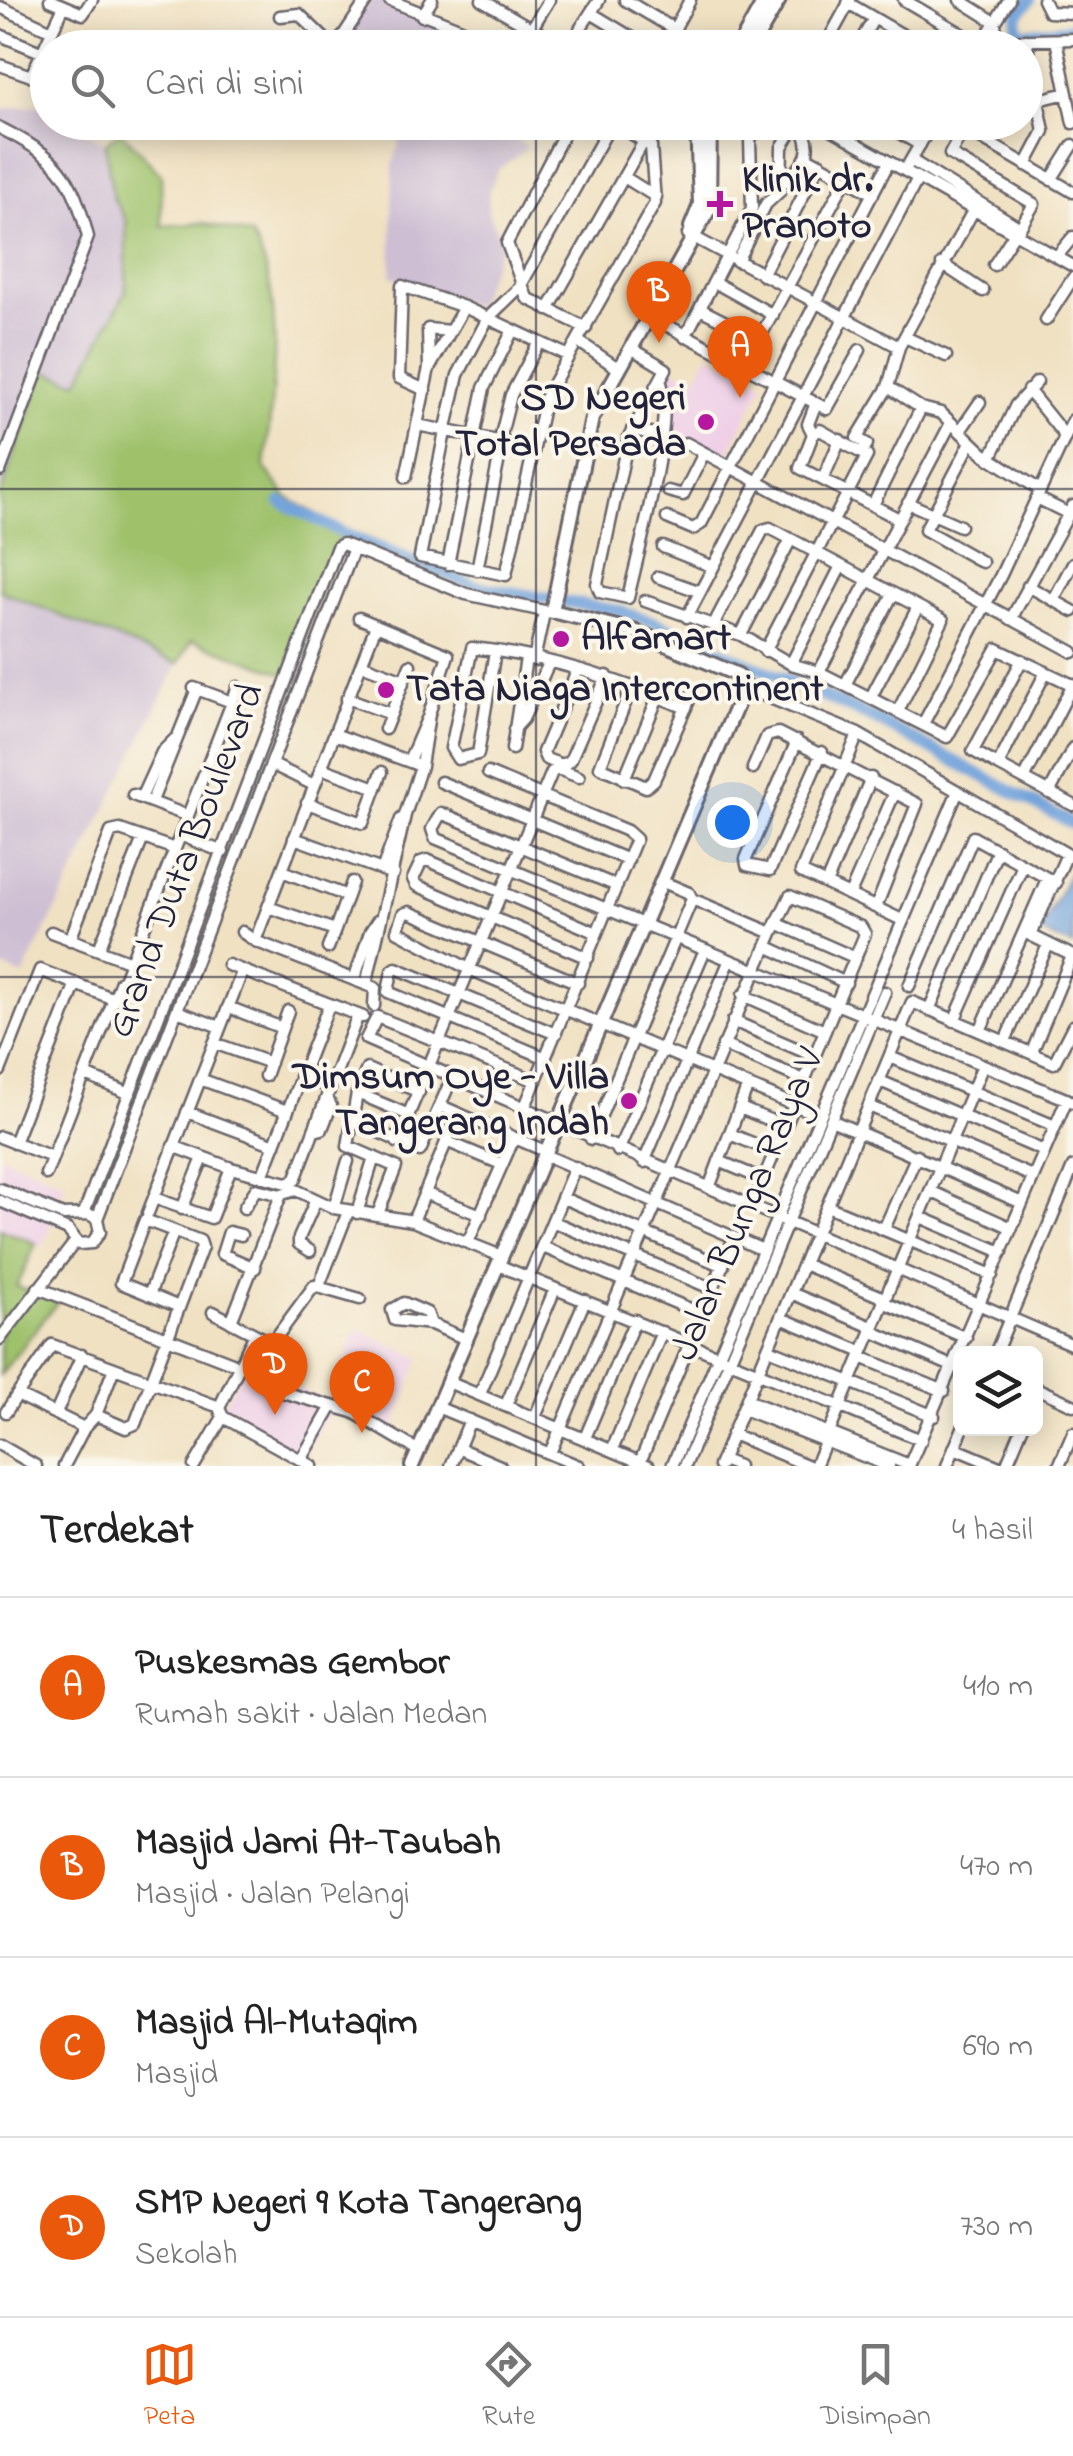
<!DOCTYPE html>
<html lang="id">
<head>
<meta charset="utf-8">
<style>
	body { margin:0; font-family:"Indie Flower",sans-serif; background:#f6f6f6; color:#222 }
	.controls { position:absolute; right:30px; bottom:30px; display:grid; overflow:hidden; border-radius:15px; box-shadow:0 5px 25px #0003 }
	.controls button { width:90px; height:90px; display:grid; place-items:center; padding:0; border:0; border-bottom:2px solid #e0e0e0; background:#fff; color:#222; font:50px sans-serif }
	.you { position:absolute; left:732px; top:822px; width:35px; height:35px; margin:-25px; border:8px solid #fff; border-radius:50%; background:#1a73e8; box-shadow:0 0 0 15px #1a73e833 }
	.badge { display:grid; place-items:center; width:65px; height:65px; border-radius:50%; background:#ea580c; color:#fff; font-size:32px; font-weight:700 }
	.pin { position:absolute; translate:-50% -82px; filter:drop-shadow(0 2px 5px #0008) }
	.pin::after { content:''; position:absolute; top:52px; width:35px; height:30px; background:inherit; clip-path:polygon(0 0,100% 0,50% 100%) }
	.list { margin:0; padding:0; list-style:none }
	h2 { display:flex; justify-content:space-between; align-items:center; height:130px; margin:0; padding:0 40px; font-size:42px }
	h2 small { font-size:32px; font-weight:400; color:#767676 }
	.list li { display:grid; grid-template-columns:65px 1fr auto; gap:30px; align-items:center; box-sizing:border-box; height:180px; padding:0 40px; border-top:2px solid #e0e0e0 }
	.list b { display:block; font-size:38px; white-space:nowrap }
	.list p { margin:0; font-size:32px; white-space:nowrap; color:#767676 }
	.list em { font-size:32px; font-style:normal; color:#767676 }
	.icon { flex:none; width:55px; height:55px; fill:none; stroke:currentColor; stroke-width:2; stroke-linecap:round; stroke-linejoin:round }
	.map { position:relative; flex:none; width:1073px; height:1466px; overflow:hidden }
	.search { position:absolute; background:#fff; box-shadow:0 5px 25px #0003; left:30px; right:30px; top:30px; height:110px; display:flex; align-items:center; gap:25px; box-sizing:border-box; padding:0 35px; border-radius:55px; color:#767676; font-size:38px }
	.sheet { height:850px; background:#fff }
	nav { display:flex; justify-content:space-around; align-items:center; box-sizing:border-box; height:140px; border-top:2px solid #e0e0e0; background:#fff; font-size:28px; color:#767676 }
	nav a { display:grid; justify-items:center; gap:5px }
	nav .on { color:#ea580c }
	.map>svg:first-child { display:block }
</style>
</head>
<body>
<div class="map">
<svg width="1073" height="1466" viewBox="0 0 1073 1466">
	<rect width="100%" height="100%" fill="#fbf7ec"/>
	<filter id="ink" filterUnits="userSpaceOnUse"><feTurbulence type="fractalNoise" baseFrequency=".01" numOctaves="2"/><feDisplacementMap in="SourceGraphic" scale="20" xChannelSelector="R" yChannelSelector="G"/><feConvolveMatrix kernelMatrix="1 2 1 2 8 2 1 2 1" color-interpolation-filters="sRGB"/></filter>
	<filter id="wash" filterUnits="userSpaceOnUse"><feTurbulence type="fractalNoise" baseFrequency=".0048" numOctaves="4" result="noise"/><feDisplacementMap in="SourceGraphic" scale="40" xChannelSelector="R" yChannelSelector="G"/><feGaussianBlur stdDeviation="2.25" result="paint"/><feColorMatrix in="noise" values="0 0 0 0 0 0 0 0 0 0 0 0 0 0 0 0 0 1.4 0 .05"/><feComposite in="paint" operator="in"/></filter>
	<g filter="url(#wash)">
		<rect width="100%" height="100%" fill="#f0e1c2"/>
		<path fill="#efd0e7" d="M709,354L764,383L724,461L666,430L674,391L666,387L672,367L694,382Z
			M0,1155L65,1183L43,1247L0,1229Z
			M357,1329L420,1358L392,1435L353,1412L331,1408L301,1460L219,1413L246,1366L328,1401Z"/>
		<path fill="#cdbed3" d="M372,0H383L397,11L444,26L480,47L333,48Z
			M39,105L47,109L48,122L74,123L105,144L113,198L126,219V291L78,383L44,372L0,496V109Z
			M405,123H495L528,148L498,169L489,191L488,212L502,243L475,306L391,276L393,164Z
			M0,591L178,664L23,976L0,966Z"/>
		<path fill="#9ec16b" stroke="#607253" stroke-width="2.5" d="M120,130L161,175L162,226L202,223L251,235C289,293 271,402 265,468L288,498L344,530L289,676L192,640L178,664L0,591V496L44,371L78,382L126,291V220L113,198L105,144Z
			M0,1229L36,1243L17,1287L58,1301L0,1375Z"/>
		<path fill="#70a1da" stroke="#49628a" stroke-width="2.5" d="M1070,872L1073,874V946L1040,932Z"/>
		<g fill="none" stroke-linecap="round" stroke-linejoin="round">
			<path stroke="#70a1da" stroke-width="2.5" d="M95,1207L346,550
				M32,1209L63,1222"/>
			<path stroke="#70a1da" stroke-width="12" d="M1030,0L1018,14L1016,34L1073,28
				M281,502L347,535L476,586L618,611L654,622L871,717L1073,824"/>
		</g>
	</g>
	<g filter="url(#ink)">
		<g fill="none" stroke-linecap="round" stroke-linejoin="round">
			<defs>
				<path id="minor" d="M50,0L83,14L92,0
					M389,0L461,29L494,48
					M482,0L566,48
					M625,0L674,29L688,48
					M904,0L981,45
					M960,0L995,22L997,44
					M1043,0L1049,12L1073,13
					M848,3L925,48
					M0,7L52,31
					M591,13L649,48
					M280,16L299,14L334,48
					M422,16L432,0
					M580,29L599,0
					M0,35L43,53
					M1056,40L1073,123
					M997,41L1073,39
					M335,48L367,0
					M520,48L549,0
					M664,48L690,0
					M824,48L850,1
					M857,48L874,18
					M979,48L1009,0
					M0,65L31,76L64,6
					M1026,103L1067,93
					M570,122L507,243L527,298L586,328
					M819,122L1073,266
					M881,122L920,145
					M0,128C57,157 72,173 88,237L0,471
					M965,129L1073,192
					M807,157L873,194
					M911,160L1020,228L1034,204L950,154L968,122
					M908,165L933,122
					M1026,165L1044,131L1026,40
					M624,177L656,197
					M1051,180L1073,145
					M783,183C806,165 817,148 798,122
					M973,211L899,347L888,387L921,408L941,413L984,454L1040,490
					M688,234L899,347
					M1057,256L1073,237
					M737,261L766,204L781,190L782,147L797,122
					M942,264L983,291
					M994,265L1014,234
					M762,275L820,163
					M714,282L773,315
					M700,309L759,339L846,179
					M548,310L644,141
					M645,314L827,409L860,350
					M491,315L520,287L612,122
					M1046,320L1073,278
					M685,337L752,208L750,140L759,122
					M905,337L946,356
					M578,341L619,369
					M631,348L666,369L628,439L597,584L600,592L628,598C638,553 676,417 660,380
					M430,367L464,307
					M425,390L399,378L402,286L464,307L569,356
					M1028,390L1065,436
					M816,403L808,424L813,434L800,468L899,519
					M417,425L533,448
					M446,428L458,375L488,318
					M632,430L661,435
					M960,431L980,402
					M445,432L420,557L506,575L545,398L655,203L651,146L613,122
					M500,439L511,395L539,342
					M971,442L925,530L982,562
					M686,443L1073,652
					M862,452L867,444L857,438L888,387
					M990,459L1016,405L1037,382
					M406,477L429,368L428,329L450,331
					M823,479L840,440
					M668,491L683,495L703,455
					M1037,498L1067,513
					M908,503L960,526
					M873,505L921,408
					M667,518L693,529L701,524L889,162
					M663,547L711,566
					M448,564L484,388L513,330
					M477,570L502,443
					M658,577L698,591
					M1028,586L1073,611
					M1054,599L1073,563
					M645,601L741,635L791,664L819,672L947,737L997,649L1073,685
					M687,617L918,178
					M359,618L448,655L429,714L421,766L405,815L366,985
					M1011,619L1073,506
					M714,624L763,530L770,528L943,620L898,711
					M741,635L791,539
					M495,651L478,754L458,759L451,748L472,648C546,655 618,680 686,708
					M765,651L867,456L820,430L813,434
					M534,660L544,613
					M791,664L841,566
					M578,669L543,752L546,759L562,765L570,761L607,676
					M819,672L951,423
					M1046,672L998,765L1073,805
					M404,680L410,665
					M736,684L858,734L1067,854L1031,935
					M845,685L893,594
					M632,686L600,767L646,787L654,780L691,696
					M194,688L232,702
					M871,697L918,607
					M347,698L391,714L404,680L361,664
					M923,724L1001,575L1073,420
					M385,729L391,714
					M514,729L523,719L549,663
					M334,734L421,766
					M858,734L801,872L902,920
					M797,741L746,859L747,865L770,870L822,752
					M512,749L526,658
					M409,761L427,719
					M273,765L314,785
					M998,765L973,751L1022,660
					M753,768L767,736L778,733L917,804L876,907
					M488,773L627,831L636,839L524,1109
					M624,779L658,697
					M1024,779L1073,684
					M441,782L628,860
					M376,788L382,772
					M1049,793L1073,748
					M133,795L188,816
					M141,798L162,752L175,739
					M152,801L197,689
					M307,803L363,823L376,788L321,768
					M180,835L223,852
					M294,838L393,874
					M382,870L401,819
					M826,884L871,778
					M617,886L441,813L432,829L435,838L1073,1102
					M850,894L895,792
					M347,896L352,882
					M268,907L335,930L347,896L282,871
					M776,923L856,958
					M51,932L131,962
					M242,932L255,941
					M1028,934L1073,956
					M70,940L111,832L120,830L175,849
					M766,946L846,983
					M328,948L335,930
					M99,949L143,838
					M588,958L416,885L413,879L421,862L427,860L597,933
					M228,965L363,1017
					M125,977L238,687
					M354,980L370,932L378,920
					M578,983L409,912L403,914L397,931L469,969L818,1115
					M909,986L973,837L1056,883
					M743,995L825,1031
					M374,1006L375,988L255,941L375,628
					M228,1007L282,1028
					M929,1010L998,850
					M177,1011L220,1027
					M733,1021L814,1056
					M954,1021L1023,865
					M980,1031L1047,879
					M1005,1041L1048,945
					M214,1043L270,1063
					M723,1045L804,1080
					M1032,1052L1072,956
					M890,1057L1055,1126
					M546,1058L388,992L392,971L396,968L556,1034
					M0,1071L40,970L114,999
					M86,1075L130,1094
					M265,1076L288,1011
					M300,1077L331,1087
					M200,1079L287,1111
					M536,1081L377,1017L366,1039L1073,1345
					M880,1081L1044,1151
					M357,1093L409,1115
					M441,1106L545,1151
					M869,1106L1032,1176
					M740,1108L784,1126
					M187,1112L275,1145
					M458,1114L413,1221L501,1256
					M350,1119L420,1151L452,1078
					M831,1120L1022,1203
					M314,1131L322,1129L331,1106L327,1098
					M730,1134L774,1152
					M0,1137L52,1157
					M591,1139L692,899L689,893L663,882
					M446,1141L501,1164
					M397,1142L552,772L558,769L579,777
					M14,1143L76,983
					M173,1146L231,1168L287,1183L295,1180L358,1015
					M618,1151L704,952
					M543,1154L763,1250
					M719,1161L762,1179
					M644,1162L729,962
					M46,1174L121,981
					M262,1177L329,1005
					M709,1188L748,1085
					M0,1189L63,1215L89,1214L97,1219L100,1232L92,1243L79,1244L68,1230L0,1201
					M930,1191L1012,1228
					M424,1193L481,1215
					M282,1194L296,1190L334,1208L413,1221
					M281,1195L231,1322L272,1343L314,1286L360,1299
					M154,1198L211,1218L231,1168
					M563,1198L723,1266
					M827,1206L992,1275
					M752,1207L865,934L861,927L790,896L772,933
					M244,1208L256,1189L281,1195
					M334,1208L348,1161
					M182,1209L203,1158
					M84,1213L337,547L343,544L466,594L553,613
					M148,1213L242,972
					M357,1213L374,1157
					M378,1214L396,1167L348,1146L357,1093L367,1069L419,1092
					M920,1217L1002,1252
					M97,1219L354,548
					M554,1222L713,1289
					M884,1229L917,1155
					M241,1235L229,1232L222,1254L255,1268
					M468,1242L514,1138
					M543,1247L702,1314
					M310,1251L299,1244V1238L315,1202
					M803,1264L884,1298
					M498,1265L921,1440
					M319,1286L348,1212
					M38,1288L232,1363
					M791,1293L872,1327
					M149,1295L174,1231
					M883,1302L966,1338
					M213,1312L230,1321
					M781,1318L862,1352
					M431,1324L427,1313L404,1303L392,1310L395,1320L431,1324L466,1339
					M871,1331L954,1367
					M0,1339L75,1242
					M769,1349L934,1416
					M995,1354L1073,1167
					M861,1357L944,1391
					M448,1382L649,1466
					M268,1388L353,1412L419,1451
					M1036,1388L1073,1405
					M480,1394L575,1167
					M747,1400L909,1465
					M506,1405L555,1289
					M437,1407L579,1466
					M743,1409L889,1466
					M6,1412L17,1395
					M56,1413L82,1355
					M96,1415L114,1368
					M223,1417L312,1466
					M535,1417L585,1300
					M84,1428L17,1395L52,1345L214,1405
					M732,1434L809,1466
					M585,1438L635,1320
					M0,1445L36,1466
					M458,1448L500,1466
					M954,1448L997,1466
					M612,1450L662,1332
					M550,1453L772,933L692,899
					M301,1460L331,1408
					M722,1460L738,1466
					M640,1462L734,1238
					M64,1466L84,1428L96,1415L126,1428L135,1424L202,1247L200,1241L145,1220L121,1283L179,1307
					M194,1466L223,1417L219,1408L254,1336
					M451,1466L470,1420
					M672,1466L958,791
					M685,1466L885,992
					M719,1466L912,1002L1054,1063L1073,1026
					M815,1466L983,1065
					M909,1466L1067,1099
					M947,1466L963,1428
					M1006,1466L1022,1428
					M1059,1466L1073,1433"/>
				<path id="major" d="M738,48L765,0
					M751,48L779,0
					M691,227L700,205L697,122
					M412,1466L745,686L738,675L637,632L552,611L592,418L709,209L710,122"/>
			</defs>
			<use href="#minor" stroke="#6a656a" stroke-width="15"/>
			<use href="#major" stroke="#6a656a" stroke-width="18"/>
			<use href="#minor" stroke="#fff" stroke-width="10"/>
			<use href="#major" stroke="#fff" stroke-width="12"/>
		</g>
	</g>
	<path fill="none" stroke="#22223b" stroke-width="2.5" stroke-opacity="0.55" d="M536,0V48M536,122V1466M0,489H1073M0,977H1073"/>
	<g fill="#b5179e" stroke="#fbf7ec" stroke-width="4">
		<path d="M715 189h10v10h10v10h-10v10h-10v-10h-10v-10h10z"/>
		<circle cx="706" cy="422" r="10"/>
		<circle cx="561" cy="639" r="10"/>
		<circle cx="386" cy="690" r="10"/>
		<circle cx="629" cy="1101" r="10"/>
	</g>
	<g text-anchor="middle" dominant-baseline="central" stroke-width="8" stroke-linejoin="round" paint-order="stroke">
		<g font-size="40" font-weight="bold" fill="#22223b" stroke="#fbf7ec" text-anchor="start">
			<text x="742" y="181">Klinik dr.<tspan x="742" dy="46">Pranoto</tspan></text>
			<text x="686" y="399" text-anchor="end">SD Negeri<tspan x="686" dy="46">Total Persada</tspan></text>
			<text x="581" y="639">Alfamart</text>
			<text x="406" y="690">Tata Niaga Intercontinent</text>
			<text x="609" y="1078" text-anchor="end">Dimsum Oye - Villa<tspan x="609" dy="46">Tangerang Indah</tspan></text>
		</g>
		<g font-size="40" fill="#22223b" stroke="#fbf7ec">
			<text transform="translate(187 861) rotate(-69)">Grand Duta Boulevard</text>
			<text transform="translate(749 1205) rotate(-67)">Jalan Bunga Raya V</text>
		</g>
	</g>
</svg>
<div class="controls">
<button><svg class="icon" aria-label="layers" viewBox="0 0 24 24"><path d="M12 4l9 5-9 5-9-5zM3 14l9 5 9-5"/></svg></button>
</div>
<div class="you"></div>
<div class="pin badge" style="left:740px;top:398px">A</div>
<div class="pin badge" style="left:659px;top:343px">B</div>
<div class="pin badge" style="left:362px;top:1433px">C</div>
<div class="pin badge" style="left:275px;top:1415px">D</div>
<div class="search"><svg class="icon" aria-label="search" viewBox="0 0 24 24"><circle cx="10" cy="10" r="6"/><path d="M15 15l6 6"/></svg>Cari di sini</div>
</div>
<section class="sheet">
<h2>Terdekat<small>4 hasil</small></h2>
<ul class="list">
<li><span class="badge">A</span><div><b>Puskesmas Gembor</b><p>Rumah sakit · Jalan Medan</p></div><em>410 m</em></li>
<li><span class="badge">B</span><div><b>Masjid Jami At-Taubah</b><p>Masjid · Jalan Pelangi</p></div><em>470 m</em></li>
<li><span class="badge">C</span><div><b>Masjid Al-Mutaqim</b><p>Masjid</p></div><em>690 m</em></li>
<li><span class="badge">D</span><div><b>SMP Negeri 9 Kota Tangerang</b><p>Sekolah</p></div><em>730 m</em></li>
</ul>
</section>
<nav>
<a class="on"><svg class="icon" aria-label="map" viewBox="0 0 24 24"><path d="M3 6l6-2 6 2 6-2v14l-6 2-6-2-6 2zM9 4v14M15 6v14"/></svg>Peta</a>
<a><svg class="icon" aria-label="directions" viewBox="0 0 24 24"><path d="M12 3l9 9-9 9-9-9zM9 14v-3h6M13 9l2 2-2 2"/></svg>Rute</a>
<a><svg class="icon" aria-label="saved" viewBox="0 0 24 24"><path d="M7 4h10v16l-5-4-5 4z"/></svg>Disimpan</a>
</nav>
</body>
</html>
